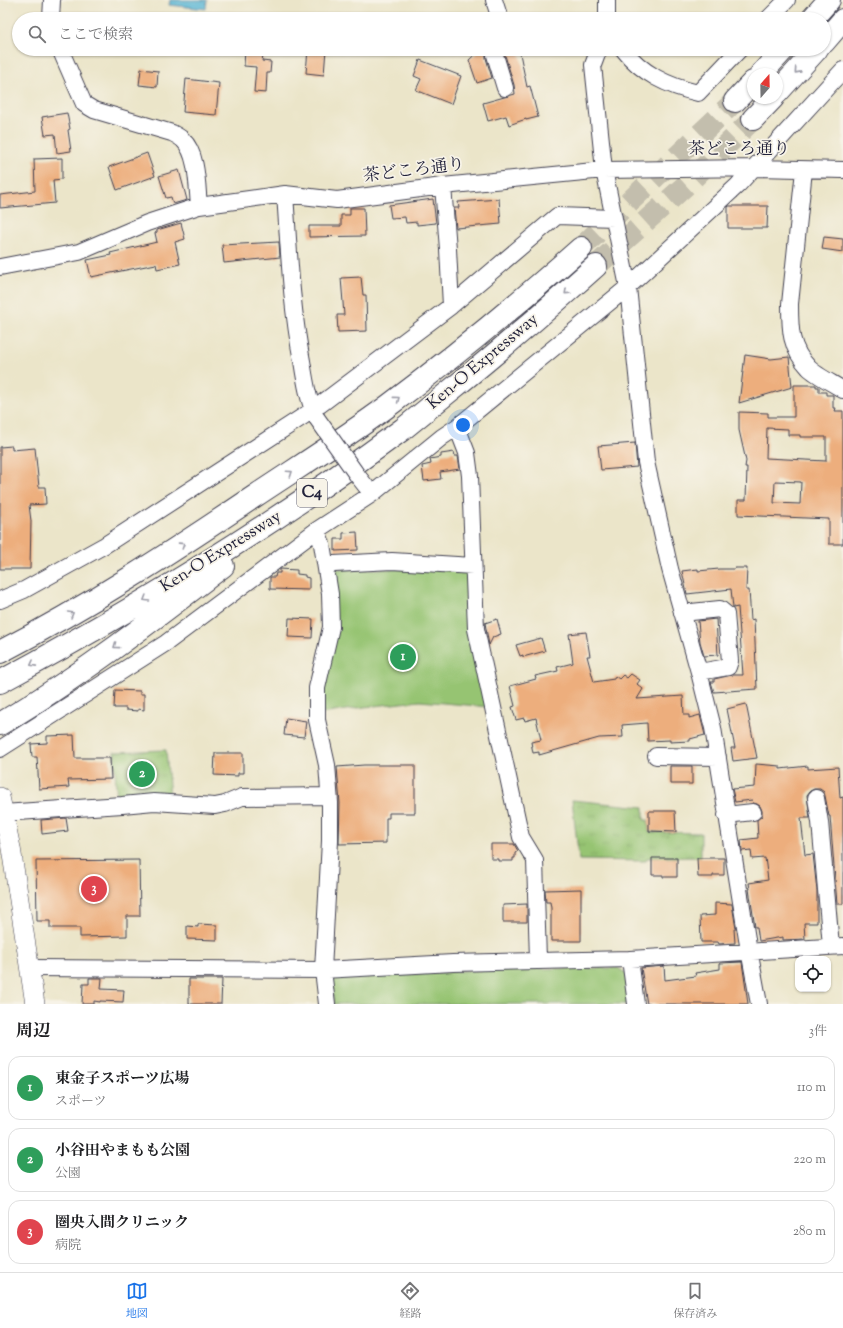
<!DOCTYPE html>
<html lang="ja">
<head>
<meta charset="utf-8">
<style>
	body { margin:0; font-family:"Sorts Mill Goudy","Noto Serif JP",serif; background:#f6f6f6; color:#202124 }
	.controls { position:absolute; right:12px; bottom:12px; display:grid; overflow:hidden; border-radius:8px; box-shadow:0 1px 3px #0004 }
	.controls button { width:36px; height:36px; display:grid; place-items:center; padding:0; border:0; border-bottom:1px solid #e0e0e0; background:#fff; color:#202124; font:20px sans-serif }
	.compass { position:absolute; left:747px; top:68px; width:36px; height:36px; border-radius:50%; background:#fff; box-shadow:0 1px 3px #0004; rotate:20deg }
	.you { position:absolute; left:463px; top:425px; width:14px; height:14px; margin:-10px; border:3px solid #fff; border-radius:50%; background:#1a73e8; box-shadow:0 0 0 6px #1a73e833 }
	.badge { display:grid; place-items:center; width:26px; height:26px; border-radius:50%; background:#1a73e8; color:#fff; font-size:13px; font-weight:700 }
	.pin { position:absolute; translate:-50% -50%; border:2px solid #fff; box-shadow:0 1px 4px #0006 }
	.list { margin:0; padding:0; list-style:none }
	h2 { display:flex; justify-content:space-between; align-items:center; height:52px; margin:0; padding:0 16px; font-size:17px }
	h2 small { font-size:13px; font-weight:400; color:#757577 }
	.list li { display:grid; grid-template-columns:26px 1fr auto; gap:12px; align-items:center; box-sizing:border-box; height:64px; margin:0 8px 8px; padding:0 8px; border:1px solid #e0e0e0; border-radius:12px }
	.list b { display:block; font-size:15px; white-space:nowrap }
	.list p { margin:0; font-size:13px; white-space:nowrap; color:#757577 }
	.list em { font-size:13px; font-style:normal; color:#757577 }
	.icon { flex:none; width:22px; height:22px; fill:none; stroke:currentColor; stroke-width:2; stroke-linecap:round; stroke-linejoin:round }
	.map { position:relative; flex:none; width:843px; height:1004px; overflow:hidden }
	.search { position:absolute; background:#fff; box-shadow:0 1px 3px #0004; left:12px; right:12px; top:12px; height:44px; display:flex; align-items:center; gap:10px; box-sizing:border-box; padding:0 14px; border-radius:22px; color:#757577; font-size:15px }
	.sheet { height:268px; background:#fff }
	nav { display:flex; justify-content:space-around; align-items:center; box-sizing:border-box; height:56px; border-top:1px solid #e0e0e0; background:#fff; font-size:11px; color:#757577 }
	nav a { display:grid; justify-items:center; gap:2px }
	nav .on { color:#1a73e8 }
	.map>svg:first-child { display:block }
</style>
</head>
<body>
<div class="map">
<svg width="843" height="1004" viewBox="0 0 843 1004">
	<defs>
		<pattern id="park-tufts" width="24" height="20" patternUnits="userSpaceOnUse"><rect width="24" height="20" fill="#96c472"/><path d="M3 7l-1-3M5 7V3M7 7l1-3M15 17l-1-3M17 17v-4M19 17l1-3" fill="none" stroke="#81a864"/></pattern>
	</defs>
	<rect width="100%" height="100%" fill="#f7f3e8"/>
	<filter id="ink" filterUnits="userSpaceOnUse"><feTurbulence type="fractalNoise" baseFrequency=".025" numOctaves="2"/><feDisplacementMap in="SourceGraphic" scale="8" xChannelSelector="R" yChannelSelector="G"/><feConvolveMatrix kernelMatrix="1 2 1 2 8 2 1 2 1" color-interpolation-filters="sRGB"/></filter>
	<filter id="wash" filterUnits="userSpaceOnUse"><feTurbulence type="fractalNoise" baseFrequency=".012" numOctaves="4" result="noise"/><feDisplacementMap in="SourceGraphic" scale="16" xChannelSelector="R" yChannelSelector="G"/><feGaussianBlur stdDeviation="0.9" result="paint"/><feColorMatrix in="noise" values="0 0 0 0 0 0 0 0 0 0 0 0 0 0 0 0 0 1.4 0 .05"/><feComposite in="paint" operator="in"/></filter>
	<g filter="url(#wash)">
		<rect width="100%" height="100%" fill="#ebe5c9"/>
		<path fill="#96c472" stroke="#5c7356" d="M333,569H464L471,575L490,707L420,701L364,707L322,714Z
			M618,968L627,974L629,1004H334L332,984L335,978L499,969Z"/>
		<path fill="url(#park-tufts)" stroke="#5c7356" d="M166,750L170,797L117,802L114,752Z
			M572,800L644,807V820H648L649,832L701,833V857L647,858L646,861L579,860Z"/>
		<path fill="#54b4d3" stroke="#3b6b87" d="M170,0H207L206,9L169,5Z"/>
		<g id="blocks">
			<path fill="#edae7d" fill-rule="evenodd" d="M245,49H264L262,61L271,62L270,73H267L266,93L254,92L256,67L244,66Z
				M308,49H326L324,75L306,73Z
				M481,49H486V58L492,78L477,83L469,60Z
				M519,49L527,87L530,86L538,117L526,120V119L509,125L506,116L488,121L483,103L515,94L514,85L504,52Z
				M420,60L461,76L451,104L416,90L421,79L414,76Z
				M141,69L158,71L157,87L139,85Z
				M186,79L219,83L216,115L183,112Z
				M67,113L70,129L68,130L71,151L57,153L55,134L45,135L42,117Z
				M147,153L155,176L117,190L109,167Z
				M62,158V179L53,180L55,203L0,208V195L35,191L34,159Z
				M179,170L187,200L173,204L171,197L166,198L159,176Z
				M433,199L436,223L417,225V222L406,223L405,217L391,218L389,205Z
				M499,199L501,224L456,228L454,208H459L458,202Z
				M729,206H768L767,228H728V207Z
				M350,208H364L365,236L309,237V226H341V215H350Z
				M181,223L185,239L175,242L180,264L157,269L156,264L91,277L87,260L111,255L110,253L157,242L155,233L157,232V230Z
				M824,237L843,239V252L822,249Z
				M279,242L280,257L224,263L222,245Z
				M361,277L363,295H366L367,331L338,332L337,315H344L341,278Z
				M745,355L771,359L789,357L792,387L739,403Z
				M794,385H816V387H819V392H826V395H833V408H836L835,411H843V544H829V519L738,515V500H746L747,467H745L746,461L739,430V412L768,413V417H794ZM767,428L788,429V435H800V437H826V461L766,458ZM775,481L801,482L800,504L774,503Z
				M635,443L637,467L601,470L598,446Z
				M12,446V450L35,448L39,487H45L46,504L29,505L31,521L30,569H0V447Z
				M454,452L455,456H458L460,469L440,472L441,479L424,481L422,466L431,464L430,459L441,457V454Z
				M357,532L358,550L335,551V539H343V533Z
				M735,568H747L746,590H749L751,620L754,619L757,689L714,692L711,682H714V679L732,675H743L738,607L733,608L731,589L687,594L682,571L698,569V571L719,569H735Z
				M280,569L297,570V574L305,575V577L309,578V590L270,589V577H275L276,573H280Z
				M289,618L313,619L312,638L288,637Z
				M497,619L501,634L493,637L489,645L485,623Z
				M716,619L718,655L704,656L700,642L698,621Z
				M586,632L590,656H587L594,682L614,679L615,676L619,679L623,675L627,678L631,674L640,680L637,684L643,689L637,699L683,696L684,715H689V718L700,715L705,735L690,739V741L670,742V740L648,741L647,723L622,725L623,737L599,738L539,755V752L533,753L531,742L541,740L536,718L525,721L524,718L516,720L512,707L515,706L510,686L536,679L535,676L558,671L557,667L573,663L569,634Z
				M541,638L545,651L523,657V655L520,656L516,645Z
				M115,690L140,691V694H144V710L138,709V711L126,710V708H114Z
				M746,704L757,758L733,761L731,748H735L727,709Z
				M286,718L306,721L304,737L284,735Z
				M74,735L75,758H110L111,779L68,780L69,787L39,789L37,757H32L31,744L47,743V736Z
				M215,753H243V773H238V776L214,775Z
				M756,764L780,766V769L808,766V769L838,767L840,798L843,797V904H837L830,816H829L825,796L824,792L820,789H814L810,791L807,795L810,818H801L805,855L813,854L817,891V923H804L805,939L783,940V937L759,941L757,927H755L749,889H750L749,883L768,880L765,858L752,859L751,850L742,851L741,840L758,838L757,820L762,816V811L760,806L757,804L753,803L752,800L735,802L732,789L755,787Z
				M364,765H415V813H389V818H386V843L339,844L340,803L337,767Z
				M670,766H692V784H670Z
				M649,811H675L676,832L649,831Z
				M66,818L68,831L42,834L41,820Z
				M491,844H514L518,851L515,853V858H513V861H498V859H491Z
				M652,858H677V877H663V875H652Z
				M697,858H724V875H713V877H698Z
				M139,860L140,916H127V936L80,937V928H50V921H37L36,861Z
				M581,889V941H551V908L550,902H546L545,890Z
				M715,903L732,904L736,929H734L735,943L719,944L718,942H701L700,916L715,915Z
				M527,904V922H503V905Z
				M198,924L217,925V940L187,939V926L198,927Z
				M742,962L748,1004H647L641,968L664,966L665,980L696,976L695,973L720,969V963Z
				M89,978H102L101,989L124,990L123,1002L100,1001V1002L94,1001V1004H82L83,984H89Z
				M189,979H222L221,1004H189Z"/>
		</g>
	</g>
	<g filter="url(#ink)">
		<use href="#blocks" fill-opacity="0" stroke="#403f50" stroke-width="1"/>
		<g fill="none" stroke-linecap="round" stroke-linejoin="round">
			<path stroke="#c3bead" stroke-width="22" stroke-dasharray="22 11" stroke-linecap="butt" d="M581,248L735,101
				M596,266L686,185L753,119"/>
			<defs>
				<path id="minor" d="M494,0L500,19
					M51,19L52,0
					M607,19V0
					M768,19L787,0
					M60,49L84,104L94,110L172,133C176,135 180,137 183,140C198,154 197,187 199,206
					M495,49V55L505,88
					M599,49L593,65L604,170L628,287L646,462L670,569L699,672L713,728L747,939L759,1004
					M623,49C642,74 668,86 698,93L740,49
					M804,170L790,304C790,330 790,348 809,368C816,375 834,384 843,390
					M443,186L448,249L451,306
					M285,194C289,250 291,306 302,361C305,380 308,400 316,417
					M0,267L79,252L147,223L199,206L285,194L337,200L443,186L604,170L755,168L843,170
					M457,427L467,453L470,476L476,629L521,837L535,860L538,960
					M357,475L372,494
					M317,530L322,544L330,594L331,627L317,688V720L327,765L330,803V841L323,970L327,1004
					M326,567L334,564L392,561L473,566
					M0,600L24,590L105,545L313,410L451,306L557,216L614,218
					M682,613L720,609L726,614L730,661L728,667L699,672
					M0,749L166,643L317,530L372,494L442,437L457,427L628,287L738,185L843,70
					M656,756L718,757
					M816,798L820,822L831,946
					M3,813L122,805L154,802L215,806L225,804L242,797L329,796
					M726,815L753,812
					M630,959L636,1004
					M30,968L323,970L453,963L630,959L843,946"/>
				<path id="tertiary" d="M0,797L11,848L35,1004"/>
				<path id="motorway" d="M812,19L829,0
					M824,42L843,20
					M761,74L784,49
					M777,93L817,49
					M735,101L753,82
					M753,119L773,98
					M0,652C89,606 172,552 255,496C300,466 345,438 388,406C455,356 519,303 581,248
					M0,682C140,607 276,523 403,429C419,416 435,403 451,390C501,350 549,308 596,266
					M0,724C78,678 151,621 223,566"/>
			</defs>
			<use href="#minor" stroke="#403f50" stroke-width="18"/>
			<use href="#tertiary" stroke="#403f50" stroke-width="20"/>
			<use href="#motorway" stroke="#403f50" stroke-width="24"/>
			<use href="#minor" stroke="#fff" stroke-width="16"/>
			<use href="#tertiary" stroke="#fff" stroke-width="19"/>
			<use href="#motorway" stroke="#fff" stroke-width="22"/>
			<defs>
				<path id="minor-bridge" d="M316,417L357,475"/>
			</defs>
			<use href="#minor-bridge" stroke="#403f50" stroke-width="18" stroke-linecap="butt"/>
			<use href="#minor-bridge" stroke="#fff" stroke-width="16"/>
		</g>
		<defs><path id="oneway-chevron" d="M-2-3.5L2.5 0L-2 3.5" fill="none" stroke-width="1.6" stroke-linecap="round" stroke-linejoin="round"/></defs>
		<g stroke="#9c9ca7">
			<use href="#oneway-chevron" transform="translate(797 71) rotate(132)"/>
			<use href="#oneway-chevron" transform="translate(567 292) rotate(138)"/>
			<use href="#oneway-chevron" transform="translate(397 399) rotate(-37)"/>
			<use href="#oneway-chevron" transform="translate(290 473) rotate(-34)"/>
			<use href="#oneway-chevron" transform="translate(182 545) rotate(-33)"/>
			<use href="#oneway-chevron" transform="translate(146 599) rotate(149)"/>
			<use href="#oneway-chevron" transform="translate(71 614) rotate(-30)"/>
			<use href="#oneway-chevron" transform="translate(116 646) rotate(144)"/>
			<use href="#oneway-chevron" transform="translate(33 664) rotate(152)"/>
		</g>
	</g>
	<g text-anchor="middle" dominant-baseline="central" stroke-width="3.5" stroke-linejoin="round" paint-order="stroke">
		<rect fill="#f7f3e8" stroke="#62616f" stroke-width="1" x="297" y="479" width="30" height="28" rx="3"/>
		<g font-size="16" font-weight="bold" fill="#22223b">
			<text x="312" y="493">C4</text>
		</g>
		<g font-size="17" fill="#22223b" stroke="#f7f3e8">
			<text x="739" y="150">茶どころ通り</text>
			<text transform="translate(414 171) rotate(-7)">茶どころ通り</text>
			<text transform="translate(483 362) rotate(-40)">Ken-O Expressway</text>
			<text transform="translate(221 552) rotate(-32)">Ken-O Expressway</text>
		</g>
	</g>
</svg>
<div class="controls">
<button><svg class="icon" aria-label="locate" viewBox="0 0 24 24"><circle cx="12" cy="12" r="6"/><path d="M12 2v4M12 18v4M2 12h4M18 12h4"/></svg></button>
</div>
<svg class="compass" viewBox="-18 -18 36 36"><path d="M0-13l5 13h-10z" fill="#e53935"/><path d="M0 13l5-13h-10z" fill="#757577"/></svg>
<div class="you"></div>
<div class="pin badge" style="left:403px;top:657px;background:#2e9e5b">1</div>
<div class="pin badge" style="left:142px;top:774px;background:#2e9e5b">2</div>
<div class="pin badge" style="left:94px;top:889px;background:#e0444e">3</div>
<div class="search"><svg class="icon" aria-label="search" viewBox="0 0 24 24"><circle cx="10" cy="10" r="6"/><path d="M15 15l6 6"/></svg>ここで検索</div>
</div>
<section class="sheet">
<h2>周辺<small>3件</small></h2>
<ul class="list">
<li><span class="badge" style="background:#2e9e5b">1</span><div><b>東金子スポーツ広場</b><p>スポーツ</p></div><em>110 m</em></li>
<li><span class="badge" style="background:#2e9e5b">2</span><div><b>小谷田やまもも公園</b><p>公園</p></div><em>220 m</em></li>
<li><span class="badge" style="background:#e0444e">3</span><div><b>圏央入間クリニック</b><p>病院</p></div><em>280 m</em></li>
</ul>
</section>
<nav>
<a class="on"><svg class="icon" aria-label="map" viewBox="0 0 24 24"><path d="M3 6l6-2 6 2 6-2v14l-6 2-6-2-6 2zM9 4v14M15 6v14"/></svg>地図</a>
<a><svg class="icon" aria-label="directions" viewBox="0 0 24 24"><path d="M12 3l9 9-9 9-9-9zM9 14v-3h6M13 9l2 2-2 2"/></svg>経路</a>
<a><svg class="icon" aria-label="saved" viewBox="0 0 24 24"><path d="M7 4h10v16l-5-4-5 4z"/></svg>保存済み</a>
</nav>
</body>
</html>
